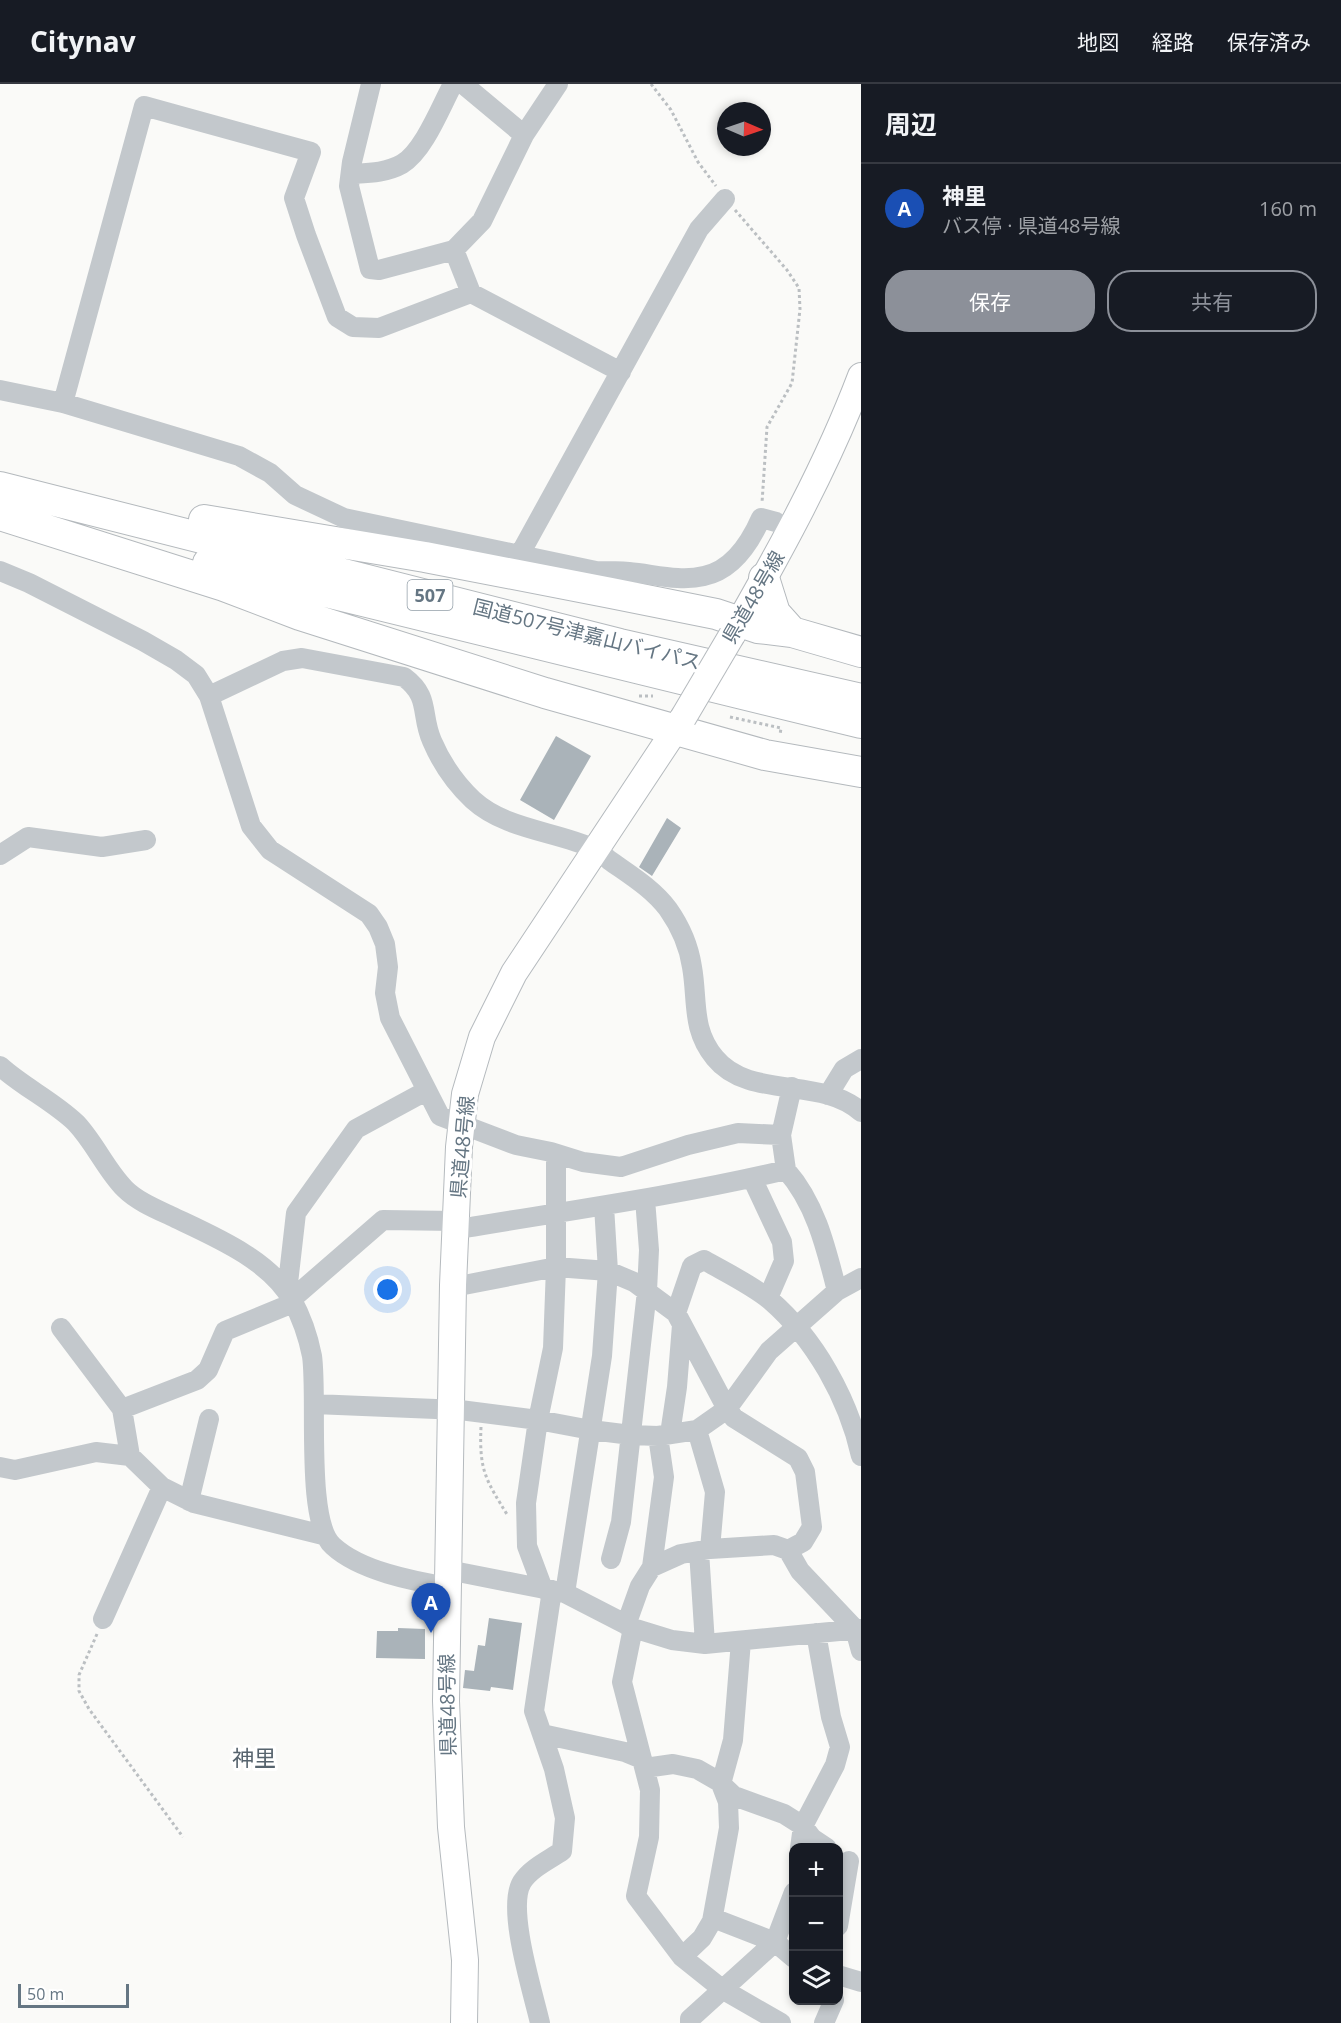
<!DOCTYPE html>
<html lang="ja">
<head>
<meta charset="utf-8">
<style>
	body { margin:0; font-family:"Open Sans","Noto Sans JP",sans-serif; background:#20242c; color:#f1f3f6 }
	.controls { position:absolute; right:18px; bottom:18px; display:grid; overflow:hidden; border-radius:12px; box-shadow:0 3px 9px #0003 }
	.controls button { width:54px; height:54px; display:grid; place-items:center; padding:0; border:0; border-bottom:2px solid #363941; background:#171b24; color:#f1f3f6; font:30px sans-serif }
	.compass { position:absolute; left:717px; top:18px; width:54px; height:54px; border-radius:50%; background:#171b24; box-shadow:0 3px 9px #0003; rotate:92deg }
	.scale { position:absolute; left:18px; bottom:15px; width:111px; box-sizing:border-box; padding-left:6px; border:3px solid #657683; border-top:0; font-size:16px; line-height:21px; white-space:nowrap; color:#657683; -webkit-text-stroke:4px #fff; paint-order:stroke }
	.you { position:absolute; left:388px; top:1206px; width:21px; height:21px; margin:-15px; border:4px solid #fff; border-radius:50%; background:#1a73e8; box-shadow:0 0 0 9px #1a73e833 }
	.badge { display:grid; place-items:center; width:39px; height:39px; border-radius:50%; background:#8c9099; color:#fff; font-size:20px; font-weight:700 }
	.pin { position:absolute; translate:-50% -50px; filter:drop-shadow(0 2px 3px #0008) }
	.pin::after { content:''; position:absolute; top:32px; width:21px; height:18px; background:inherit; clip-path:polygon(0 0,100% 0,50% 100%) }
	.list { margin:0; padding:0; list-style:none }
	h2 { display:flex; justify-content:space-between; align-items:center; height:78px; margin:0; padding:0 24px; font-size:26px }
	h2 small { font-size:20px; font-weight:400; color:#9ea1a6 }
	.list li { display:grid; grid-template-columns:39px 1fr auto; gap:18px; align-items:center; box-sizing:border-box; height:90px; padding:0 24px; border-top:2px solid #363941 }
	.list b { display:block; font-size:22px; white-space:nowrap }
	.list p { margin:0; font-size:20px; white-space:nowrap; color:#9ea1a6 }
	.list em { font-size:20px; font-style:normal; color:#9ea1a6 }
	.actions { display:flex; gap:12px; padding:18px 24px }
	.actions a { flex:1; padding:14px 0; border:2px solid #8c9099; border-radius:24px; text-align:center; font-size:21px; color:#8c9099 }
	.actions .main { background:#8c9099; color:#fff }
	.icon { flex:none; width:33px; height:33px; fill:none; stroke:currentColor; stroke-width:2; stroke-linecap:round; stroke-linejoin:round }
	.map { position:relative; flex:none; width:861px; height:1939px; overflow:hidden }
	header { display:flex; align-items:center; gap:36px; box-sizing:border-box; height:84px; padding:0 30px; background:#171b24; border-bottom:2px solid #363941 }
	header strong { font-size:28px }
	nav { display:flex; gap:33px; margin-inline-start:auto; font-size:21px }
	main { display:flex }
	aside { flex:1; background:#171b24 }
	.map>svg:first-child { display:block }
</style>
</head>
<body>
<header>
<strong>Citynav</strong>
<nav><a>地図</a><a>経路</a><a>保存済み</a></nav>
</header>
<main>
<div class="map">
<svg width="861" height="1939" viewBox="0 0 861 1939">
	<rect width="100%" height="100%" fill="#fafaf8"/>
	<path fill="#aab3b9" d="M556,652L591,672L554,736L520,716Z
		M667,734L681,744L652,792L639,783Z
		M489,1534L522,1539L513,1606L491,1603L490,1607L463,1604L465,1586L474,1587L478,1561L485,1562Z
		M398,1544L425,1545V1575L376,1574L377,1547H398Z"/>
	<g fill="none" stroke-linecap="round" stroke-linejoin="round">
		<defs>
			<path id="major" d="M732,551C780,467 827,382 861,292
				M464,1939L465,1876L451,1743L446,1617L453,1201L459,1063L465,1010L482,953L514,889L683,634"/>
			<path id="highway" d="M0,403L620,560L861,615
				M0,431L224,502L300,531L545,609L765,671L861,688
				M204,436L425,473L611,509L716,530L758,544L792,548L861,568
				M208,479L861,639
				M764,494L775,529L792,548"/>
		</defs>
		<use href="#major" stroke="#b5babe" stroke-width="28"/>
		<use href="#highway" stroke="#b4b9bd" stroke-width="32"/>
		<path stroke="#bbbfc2" stroke-width="3" stroke-dasharray="3 3" stroke-linecap="butt" d="M651,0L671,26L698,78L716,102
			M735,126L787,186L799,204L800,225L792,299L767,343L762,419
			M639,612H653
			M730,633L781,644L780,651
			M481,1343C479,1387 486,1396 508,1432
			M97,1550L79,1591V1607L89,1625L183,1753"/>
		<path stroke="#c3c8cc" stroke-width="20" d="M371,0L352,78L349,102L370,185L379,186L454,166L482,137L524,51L558,0
			M463,0L524,51
			M351,90C368,89 386,89 402,80C424,67 441,22 453,0
			M454,166L471,209
			M0,306L63,319L239,372L270,389L295,411L344,434L596,487C607,487 618,487 629,488C653,490 680,498 704,492C733,486 750,459 761,434L776,438L791,446
			M63,319L144,22L311,68L294,114L306,151L337,233L353,243L379,244L471,209L621,288
			M520,470L699,145L725,115
			M0,487L29,499L143,557L176,576L196,591L209,612L251,742L270,766L369,830L378,843L385,860L388,883L385,909L390,934L440,1032L516,1061L551,1068L583,1078L621,1083L688,1061L738,1049L781,1051
			M209,612L283,577L302,574L404,593C431,613 420,630 432,657C441,678 456,700 473,716C506,746 556,747 595,765C600,767 604,772 609,776C630,791 652,804 668,825C680,842 689,863 692,883C698,917 691,945 715,974C749,1016 822,992 861,1028
			M0,771L28,753L102,763L146,756
			M0,982C23,1003 53,1017 76,1039C95,1059 106,1086 125,1105C137,1117 156,1125 171,1132C213,1152 269,1175 292,1216C302,1234 308,1252 312,1272C318,1312 305,1438 333,1462C360,1487 413,1497 448,1503
			M828,1011L844,985L861,975
			M786,1086L781,1051L792,1003
			M752,1094L782,1158L784,1177L768,1214
			M455,1144H465C573,1126 680,1111 786,1086C816,1120 826,1164 837,1207
			M453,1201H464L556,1183L608,1187L634,1198L676,1229L727,1325L734,1334L798,1374L805,1388L812,1443L803,1458L788,1466
			M287,1208L296,1129L356,1045L426,1007
			M292,1215L383,1136L456,1137
			M676,1229L692,1182L704,1176C725,1188 752,1201 770,1216C815,1255 848,1314 861,1372
			M61,1244L122,1325L130,1372
			M314,1320L460,1326L538,1336L591,1346L631,1351L658,1352L697,1346L727,1325L769,1267L837,1207L861,1194
			M122,1325L197,1296L208,1286L225,1247L293,1219
			M697,1346L715,1408L710,1465
			M670,1350L677,1303L682,1241
			M0,1383L15,1386L96,1368L130,1372L162,1403L194,1419L323,1451
			M189,1417L209,1335
			M699,1467L705,1560
			M611,1475L621,1438L647,1207L649,1166L645,1115
			M652,1483L681,1470L710,1465L774,1461L788,1466L800,1487L855,1545L861,1567
			M448,1486L565,1509L633,1544L672,1556L705,1560L861,1545
			M543,1505L527,1462L526,1419L538,1336L553,1264L556,1183V1070
			M565,1509L602,1272L608,1187L604,1122
			M103,1535L162,1403
			M626,1541L640,1502L652,1483L664,1393L658,1352
			M633,1544L622,1598L650,1706L649,1753L636,1812L682,1873L722,1905L781,1939
			M542,1650L625,1668L642,1675
			M645,1684L673,1680L697,1685L718,1697L734,1712L784,1730L803,1742L812,1754L827,1764
			M800,1764L803,1742L835,1681L840,1663L831,1633L816,1549
			M713,1834L775,1858L794,1874
			M838,1842L849,1777
			M682,1873L702,1854L712,1837L729,1744L728,1718L721,1700L733,1656L741,1557
			M838,1891L861,1898
			M540,1939C533,1908 506,1824 522,1798C531,1784 549,1776 562,1767L565,1734L554,1685L534,1627L552,1506
			M690,1939V1935L775,1858L794,1808
			M824,1939L834,1916"/>
		<use href="#major" stroke="#fff" stroke-width="26"/>
		<use href="#highway" stroke="#fff" stroke-width="30"/>
		<defs>
			<path id="major-bridge" d="M683,634L732,551"/>
		</defs>
		<use href="#major-bridge" stroke="#b5babe" stroke-width="28" stroke-linecap="butt"/>
		<use href="#major-bridge" stroke="#fff" stroke-width="26"/>
	</g>
	<g text-anchor="middle" dominant-baseline="central" stroke-width="6" stroke-linejoin="round" paint-order="stroke">
		<rect fill="#fff" stroke="#939fa8" stroke-width="1.5" x="407.5" y="496" width="45" height="30" rx="4.5"/>
		<g font-size="18" font-weight="bold" fill="#657683">
			<text x="430" y="511">507</text>
		</g>
		<g font-size="20" fill="#657683" stroke="#fff">
			<text transform="translate(753 513) rotate(-60)">県道48号線</text>
			<text transform="translate(587 550) rotate(14)">国道507号津嘉山バイパス</text>
			<text transform="translate(462 1063) rotate(-85)">県道48号線</text>
			<text transform="translate(447 1621) rotate(-91)">県道48号線</text>
		</g>
		<g font-size="22" fill="#57646e" stroke="#fff">
			<text x="254" y="1673">神里</text>
		</g>
	</g>
</svg>
<div class="controls">
<button>+</button>
<button>−</button>
<button><svg class="icon" aria-label="layers" viewBox="0 0 24 24"><path d="M12 4l9 5-9 5-9-5zM3 14l9 5 9-5"/></svg></button>
</div>
<svg class="compass" viewBox="-18 -18 36 36"><path d="M0-13l5 13h-10z" fill="#e53935"/><path d="M0 13l5-13h-10z" fill="#9ea1a6"/></svg>
<div class="scale">50 m</div>
<div class="you"></div>
<div class="pin badge" style="left:431px;top:1549px;background:#1a4fb4">A</div>
</div>
<aside>
<h2>周辺<small></small></h2>
<ul class="list">
<li><span class="badge" style="background:#1a4fb4">A</span><div><b>神里</b><p>バス停 · 県道48号線</p></div><em>160 m</em></li>
</ul>
<div class="actions"><a class="main">保存</a><a>共有</a></div>
</aside>
</main>
</body>
</html>
